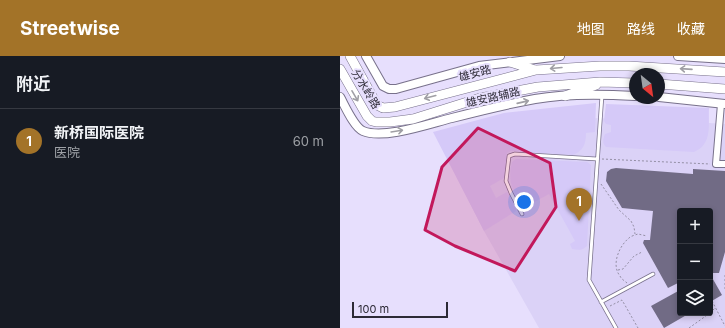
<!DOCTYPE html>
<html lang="zh">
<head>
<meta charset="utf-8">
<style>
	body { margin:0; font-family:Inter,"Noto Sans SC",sans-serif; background:#20242c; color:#f1f3f6 }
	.controls { position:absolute; right:12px; bottom:12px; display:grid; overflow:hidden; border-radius:4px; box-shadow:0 2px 6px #0003 }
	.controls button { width:36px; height:36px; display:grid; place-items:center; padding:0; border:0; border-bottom:1px solid #363941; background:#171b24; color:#f1f3f6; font:20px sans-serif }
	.compass { position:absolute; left:289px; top:12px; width:36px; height:36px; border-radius:50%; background:#171b24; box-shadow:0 2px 6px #0003; rotate:151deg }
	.scale { position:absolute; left:12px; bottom:10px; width:96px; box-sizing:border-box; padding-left:4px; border:2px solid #2d2a36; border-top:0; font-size:11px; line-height:14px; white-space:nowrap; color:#2d2a36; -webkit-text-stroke:3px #e7dffd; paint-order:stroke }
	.you { position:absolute; left:184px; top:146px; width:14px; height:14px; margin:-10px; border:3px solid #fff; border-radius:50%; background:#1a73e8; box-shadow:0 0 0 6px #1a73e833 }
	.badge { display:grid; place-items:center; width:26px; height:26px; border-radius:50%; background:#a37328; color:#fff; font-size:13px; font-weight:700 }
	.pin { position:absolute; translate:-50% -33px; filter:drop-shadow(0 1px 2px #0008) }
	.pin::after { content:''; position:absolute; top:21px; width:14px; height:12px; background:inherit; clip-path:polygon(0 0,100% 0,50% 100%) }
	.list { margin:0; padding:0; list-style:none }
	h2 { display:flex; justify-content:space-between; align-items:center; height:52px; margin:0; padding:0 16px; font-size:17px }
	h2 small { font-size:13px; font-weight:400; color:#9ea1a6 }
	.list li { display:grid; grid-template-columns:26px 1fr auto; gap:12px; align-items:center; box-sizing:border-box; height:64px; padding:0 16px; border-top:1px solid #363941 }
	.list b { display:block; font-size:15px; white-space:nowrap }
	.list p { margin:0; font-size:13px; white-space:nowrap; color:#9ea1a6 }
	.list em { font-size:13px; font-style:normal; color:#9ea1a6 }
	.icon { flex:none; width:22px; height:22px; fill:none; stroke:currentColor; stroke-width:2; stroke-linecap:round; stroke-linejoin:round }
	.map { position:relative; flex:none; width:385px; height:272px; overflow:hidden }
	header { display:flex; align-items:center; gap:24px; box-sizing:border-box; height:56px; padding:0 20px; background:#a37328; color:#fff }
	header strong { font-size:19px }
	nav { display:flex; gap:22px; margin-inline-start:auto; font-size:14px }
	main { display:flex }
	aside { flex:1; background:#171b24 }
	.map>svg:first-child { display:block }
</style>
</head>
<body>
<header>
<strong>Streetwise</strong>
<nav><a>地图</a><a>路线</a><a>收藏</a></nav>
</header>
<main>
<aside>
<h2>附近<small></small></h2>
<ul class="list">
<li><span class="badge">1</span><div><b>新桥国际医院</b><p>医院</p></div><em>60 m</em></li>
</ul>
</aside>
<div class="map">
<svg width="385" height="272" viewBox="0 0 385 272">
	<rect width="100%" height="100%" fill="#e7dffd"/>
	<path fill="#dbd2f7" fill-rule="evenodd" d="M250,62L322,64L385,68V272H199L144,175L101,90L111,86ZM340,155H370V257H340Z"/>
	<path fill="#d5c9f8" d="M256,47L255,76L246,77C246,88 243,96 232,99L171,95L167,97L164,122L150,130L156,142L167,136L176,152V155L144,175L93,76L164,57Z
		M266,48L369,52C368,69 373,88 354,96L266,91C262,87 263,83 265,78L271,76V69L266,68L264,65Z
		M176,103L247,106L251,109L247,190C242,195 238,194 232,193L230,188L235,185L209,138L183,152C173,133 167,128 172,106Z"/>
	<path fill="#716b85" d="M276,112L353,118V113L385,115V196L379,217H370V155H340V226L328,232L303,187L304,184H310L313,155L282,152L266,125L267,116L271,113Z
		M370,218L382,239L370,246Z
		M340,234V257H350L324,272L311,250Z"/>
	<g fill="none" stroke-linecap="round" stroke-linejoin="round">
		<defs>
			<path id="lane" d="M262,39L249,224L276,272
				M182,158L171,137L166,125L169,100L175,98L257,103
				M261,246L313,218"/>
			<path id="street" d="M381,48L376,108H385"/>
			<path id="secondary" d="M26,0L43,30L49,33H56L139,10L220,0
				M338,0L385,3
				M0,41C5,50 14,71 23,75C44,84 91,67 112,62C139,55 168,48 195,43C228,37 262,38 295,40
				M319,41L385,48"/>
			<path id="primary" d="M10,0L37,49L43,52L55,51L196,14L260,10H289L385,16
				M170,6L195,14
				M0,13L27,60L32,65L36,66H50L73,63L140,42L198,31L260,26L295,27
				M319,28L385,33
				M225,40L256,29"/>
		</defs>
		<use href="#lane" stroke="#78718b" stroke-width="4.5"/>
		<use href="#street" stroke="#78718b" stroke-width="8"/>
		<use href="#secondary" stroke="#78718b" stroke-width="10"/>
		<use href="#primary" stroke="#78718b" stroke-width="10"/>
		<path stroke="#948fa5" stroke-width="1" stroke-dasharray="2 2" stroke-linecap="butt" d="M262,103L370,108
			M261,128L279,154L291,165L294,171L295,178
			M278,214L283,213L294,200L302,196
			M385,219V234
			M287,227C285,225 281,223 280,220C271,209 279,190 289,182C291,180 295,179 298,178L307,180
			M372,245L385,270
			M270,250L282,244L298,272
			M370,257L375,252
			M349,272L370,257"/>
		<use href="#lane" stroke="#fff" stroke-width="3"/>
		<use href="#street" stroke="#fff" stroke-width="6"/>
		<use href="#secondary" stroke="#fff" stroke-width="8"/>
		<use href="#primary" stroke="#fff" stroke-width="9"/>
	</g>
	<defs><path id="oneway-shaft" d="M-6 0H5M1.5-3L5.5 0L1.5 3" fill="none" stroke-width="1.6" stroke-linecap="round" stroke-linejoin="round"/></defs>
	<g stroke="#a09fa5">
		<use href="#oneway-shaft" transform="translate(216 12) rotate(175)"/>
		<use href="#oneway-shaft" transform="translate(346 13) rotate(-176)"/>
		<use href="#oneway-shaft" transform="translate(15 40) rotate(60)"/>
		<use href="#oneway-shaft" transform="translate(90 41) rotate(165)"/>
		<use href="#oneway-shaft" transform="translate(183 46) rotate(-13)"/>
		<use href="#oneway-shaft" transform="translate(57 75) rotate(-9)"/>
	</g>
	<path fill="#c2185b" fill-opacity="0.2" stroke="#c2185b" stroke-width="3" stroke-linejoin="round" d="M138,72L210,107L216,151L175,215L115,190L85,174L102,111Z"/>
	<g text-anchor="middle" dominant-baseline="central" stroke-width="4" stroke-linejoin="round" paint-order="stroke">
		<g font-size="11" fill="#2d2a36" stroke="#e7dffd">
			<text transform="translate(135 17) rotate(-15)">雄安路</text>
			<text transform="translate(26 33) rotate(59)">分水岭路</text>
			<text transform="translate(153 41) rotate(-13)">雄安路辅路</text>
		</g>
	</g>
</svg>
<div class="controls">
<button>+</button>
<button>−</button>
<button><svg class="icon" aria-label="layers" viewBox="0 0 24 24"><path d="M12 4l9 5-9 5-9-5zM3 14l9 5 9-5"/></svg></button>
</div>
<svg class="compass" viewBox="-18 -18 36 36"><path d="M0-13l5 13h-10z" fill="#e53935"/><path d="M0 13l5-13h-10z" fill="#9ea1a6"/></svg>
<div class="scale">100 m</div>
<div class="you"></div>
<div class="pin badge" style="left:239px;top:165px">1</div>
</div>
</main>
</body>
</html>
